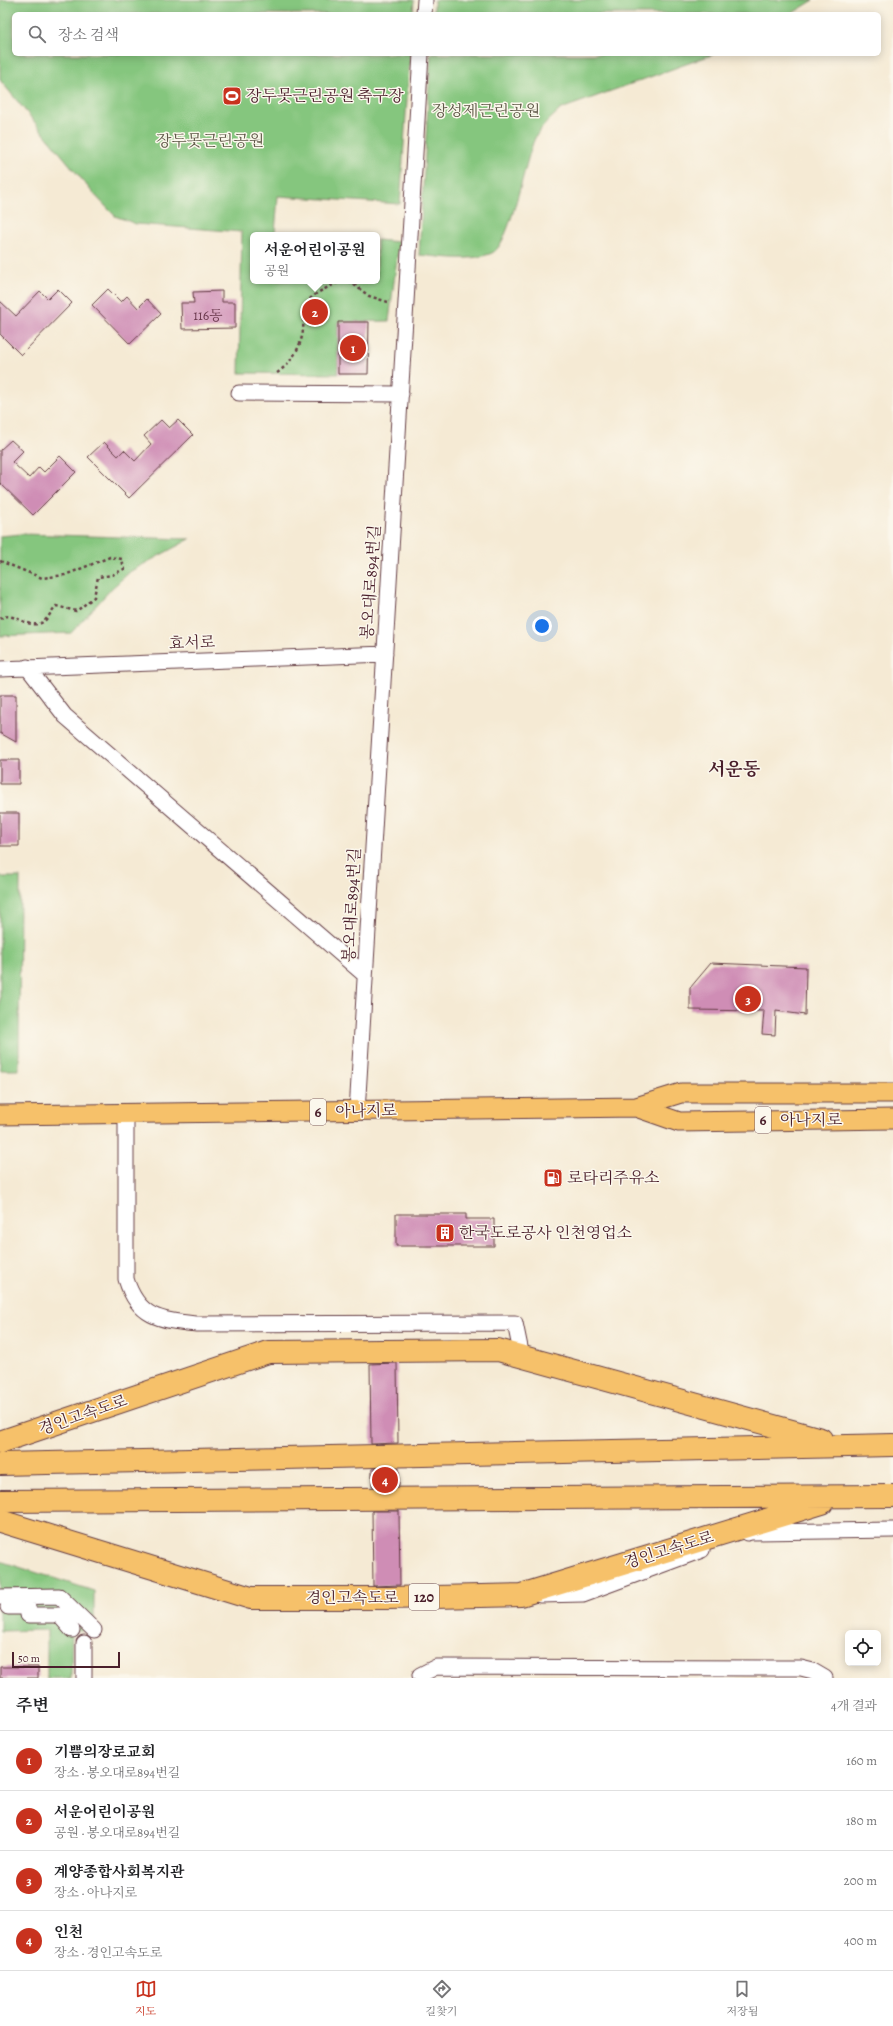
<!DOCTYPE html>
<html lang="ko">
<head>
<meta charset="utf-8">
<style>
	body { margin:0; font-family:Alegreya,"Noto Serif KR",serif; background:#f2f2f2; color:#202124 }
	.controls { position:absolute; right:12px; bottom:12px; display:grid; overflow:hidden; border-radius:6px; box-shadow:0 2px 10px #0003 }
	.controls button { width:36px; height:36px; display:grid; place-items:center; padding:0; border:0; border-bottom:1px solid #e0e0e0; background:#fff; color:#202124; font:20px sans-serif }
	.scale { position:absolute; left:12px; bottom:10px; width:108px; box-sizing:border-box; padding-left:4px; border:2px solid #4a1f2b; border-top:0; font-size:11px; line-height:14px; white-space:nowrap; color:#4a1f2b; -webkit-text-stroke:3px #fbf7ec; paint-order:stroke }
	.you { position:absolute; left:542px; top:626px; width:14px; height:14px; margin:-10px; border:3px solid #fff; border-radius:50%; background:#1a73e8; box-shadow:0 0 0 6px #1a73e833 }
	.badge { display:grid; place-items:center; width:26px; height:26px; border-radius:50%; background:#c8321e; color:#fff; font-size:13px; font-weight:700 }
	.pin { position:absolute; translate:-50% -50%; border:2px solid #fff; box-shadow:0 1px 4px #0006 }
	.popup { position:absolute; left:250px; top:232px; width:130px; height:52px; box-sizing:border-box; display:grid; place-content:center; border-radius:6px; background:#fff; filter:drop-shadow(0 1px 3px #0005); font-size:13px; white-space:nowrap; color:#757577 }
	.popup b { font-size:15px; color:#202124 }
	.popup::after { content:''; position:absolute; left:50%; top:100%; margin-left:-8px; border:8px solid transparent; border-top-color:#fff }
	.list { margin:0; padding:0; list-style:none }
	h2 { display:flex; justify-content:space-between; align-items:center; height:52px; margin:0; padding:0 16px; font-size:17px }
	h2 small { font-size:13px; font-weight:400; color:#757577 }
	.list li { display:grid; grid-template-columns:26px 1fr auto; gap:12px; align-items:center; box-sizing:border-box; height:60px; padding:0 16px; border-top:1px solid #e0e0e0 }
	.list b { display:block; font-size:15px; white-space:nowrap }
	.list p { margin:0; font-size:13px; white-space:nowrap; color:#757577 }
	.list em { font-size:13px; font-style:normal; color:#757577 }
	.icon { flex:none; width:22px; height:22px; fill:none; stroke:currentColor; stroke-width:2; stroke-linecap:round; stroke-linejoin:round }
	.map { position:relative; flex:none; width:893px; height:1678px; overflow:hidden }
	.search { position:absolute; background:#fff; box-shadow:0 2px 10px #0003; left:12px; right:12px; top:12px; height:44px; display:flex; align-items:center; gap:10px; box-sizing:border-box; padding:0 14px; border-radius:6px; color:#757577; font-size:15px }
	.sheet { height:292px; background:#fff }
	nav { display:flex; justify-content:space-around; align-items:center; box-sizing:border-box; height:56px; border-top:1px solid #e0e0e0; background:#fff; font-size:11px; color:#757577 }
	nav a { display:grid; justify-items:center; gap:2px }
	nav .on { color:#c8321e }
	.map>svg:first-child { display:block }
</style>
</head>
<body>
<div class="map">
<svg width="893" height="1678" viewBox="0 0 893 1678">
	<rect width="100%" height="100%" fill="#fbf7ec"/>
	<filter id="ink" filterUnits="userSpaceOnUse"><feTurbulence type="fractalNoise" baseFrequency=".025" numOctaves="2"/><feDisplacementMap in="SourceGraphic" scale="8" xChannelSelector="R" yChannelSelector="G"/><feConvolveMatrix kernelMatrix="1 2 1 2 8 2 1 2 1" color-interpolation-filters="sRGB"/></filter>
	<filter id="wash" filterUnits="userSpaceOnUse"><feTurbulence type="fractalNoise" baseFrequency=".012" numOctaves="4" result="noise"/><feDisplacementMap in="SourceGraphic" scale="16" xChannelSelector="R" yChannelSelector="G"/><feGaussianBlur stdDeviation="0.9" result="paint"/><feColorMatrix in="noise" values="0 0 0 0 0 0 0 0 0 0 0 0 0 0 0 0 0 1.4 0 .05"/><feComposite in="paint" operator="in"/></filter>
	<g filter="url(#wash)">
		<rect width="100%" height="100%" fill="#f5ead4"/>
		<path fill="#85c67e" stroke="#687254" d="M0,0H414L413,14H14V54H410L400,204L278,196L275,233L297,235H253V281H377V240L399,242L389,321L338,322V374L239,373L242,232L136,224L115,216L93,193L0,80Z
			M434,0H814L791,14H434Z
			M431,54H714L561,109C552,117 541,127 535,138C525,159 510,246 492,253C471,262 442,257 419,255Z
			M21,534L190,539L131,571L112,588L71,633L0,636V536Z
			M0,877H20L19,1070H0Z
			M0,1561L94,1591V1630H72L71,1678H47V1630L0,1631Z"/>
		<g id="blocks">
			<path fill="#cf8db5" d="M58,289L72,303L21,355L0,334V301L16,316L40,291L48,299Z
				M108,289L121,302L127,296L138,308L147,299L161,314L130,344L92,305Z
				M222,291V302H235V328L182,329L181,303H194L193,292Z
				M338,322H369L368,374H338Z
				M161,420L169,428L178,420L193,435L129,498L88,457L104,442L118,456L124,450L135,461L151,444L144,436Z
				M11,440L23,451L12,462L29,478L39,467L44,472L60,456L76,472L33,515L0,483V450Z
				M0,695H16V742L0,733Z
				M0,760H19V784H0Z
				M0,813H19V846H0Z
				M711,963L806,967L805,1015L776,1011L775,1035L762,1034L764,1011L690,1010V988Z
				M396,1214H466V1219H494V1246H396Z
				M397,1363L398,1443L371,1444L370,1364Z
				M399,1468V1486H372V1469Z
				M372,1511H399L400,1585L373,1586Z
				M0,1667H38V1678H0Z"/>
		</g>
	</g>
	<g filter="url(#ink)">
		<use href="#blocks" fill-opacity="0" stroke="#643d44" stroke-width="1"/>
		<g fill="none" stroke-linecap="round" stroke-linejoin="round">
			<defs>
				<path id="minor" d="M424,14L425,0
					M239,393L401,394
					M27,667L65,716L365,975
					M0,669L385,654
					M357,1112L421,54
					M126,1114V1279C138,1318 160,1320 196,1324L515,1323L522,1357
					M747,1533L751,1532L893,1530
					M540,1595L583,1594L702,1550
					M0,1597L59,1596L94,1630
					M8,1607H28V1615H59L72,1630
					M420,1675L436,1667L801,1668L813,1671L825,1678
					M84,1678V1643"/>
				<path id="major" d="M636,1107L679,1122L893,1119
					M0,1115L636,1107L681,1093H893"/>
				<path id="highway" d="M0,1442L268,1352L498,1350L821,1439
					M0,1464L893,1445
					M0,1501L893,1496
					M0,1521L251,1598H388L521,1595L822,1503"/>
			</defs>
			<use href="#minor" stroke="#643d44" stroke-width="17"/>
			<use href="#major" stroke="#643d44" stroke-width="21"/>
			<use href="#highway" stroke="#643d44" stroke-width="24"/>
			<path stroke="#643d44" stroke-width="2.5" stroke-dasharray="3 3" stroke-linecap="butt" d="M349,281L369,296L391,303
				M277,373C291,363 301,348 303,330C304,320 302,308 309,300C317,291 330,287 341,281
				M0,561L42,578L65,575L110,557L122,559L124,569L112,575L98,577L94,597L79,609L76,611L56,606C50,612 48,621 39,624C25,627 12,610 0,619"/>
			<use href="#minor" stroke="#fff" stroke-width="15"/>
			<use href="#major" stroke="#f6c16b" stroke-width="19"/>
			<use href="#highway" stroke="#f6c16b" stroke-width="22"/>
		</g>
	</g>
	<defs>
		<symbol id="stadium-square" viewBox="-11 -11 22 22"><rect x="-9" y="-9" width="18" height="18" rx="4" fill="#c8321e" stroke="#fbf7ec"/><path d="M0-5a6.5 5 0 1 0 0 10a6.5 5 0 1 0 0-10ZM-3.5-1.8h7v3.6h-7Z" fill="#fff"/></symbol>
		<symbol id="fuel-square" viewBox="-11 -11 22 22"><rect x="-9" y="-9" width="18" height="18" rx="4" fill="#c8321e" stroke="#fbf7ec"/><path d="M-5.5-6h7V0h2V4h1.3V-2.5L3-4.5l.8-.8L6-3V5H2.5V1h-1V6h-7ZM-4.2-4.7v3.2H.2V-4.7Z" fill="#fff"/></symbol>
		<symbol id="building-square" viewBox="-11 -11 22 22"><rect x="-9" y="-9" width="18" height="18" rx="4" fill="#c8321e" stroke="#fbf7ec"/><path d="M-4-6H4V6H1V3H-1V6H-4ZM-2.5-4.3h1.7v1.8h-1.7ZM.8-4.3h1.7v1.8H.8ZM-2.5-1h1.7V.8h-1.7ZM.8-1h1.7V.8H.8Z" fill="#fff"/></symbol>
	</defs>
	<g fill-rule="evenodd">
		<use href="#stadium-square" x="221" y="85" width="22" height="22"/>
		<use href="#fuel-square" x="542" y="1167" width="22" height="22"/>
		<use href="#building-square" x="434" y="1222" width="22" height="22"/>
	</g>
	<g text-anchor="middle" dominant-baseline="central" stroke-width="3" stroke-linejoin="round" paint-order="stroke">
		<g font-size="14" fill="#6b3a4e">
			<text x="208" y="315">116동</text>
		</g>
		<g fill="#fbf7ec" stroke="#7f6065" stroke-width="1">
			<rect x="310" y="1099" width="16" height="26" rx="3"/>
			<rect x="755" y="1107" width="16" height="26" rx="3"/>
			<rect x="409" y="1584" width="30" height="26" rx="3"/>
		</g>
		<g font-size="15" font-weight="bold" fill="#4a1f2b">
			<text x="318" y="1112">6</text>
			<text x="763" y="1120">6</text>
			<text x="424" y="1597">120</text>
		</g>
		<g font-size="16" fill="#4a1f2b" stroke="#fbf7ec" text-anchor="start">
			<text x="246" y="96">장두못근린공원 축구장</text>
			<text x="567" y="1178">로타리주유소</text>
			<text x="459" y="1233">한국도로공사 인천영업소</text>
		</g>
		<g font-size="16" fill="#5f5948" stroke="#fbf7ec">
			<text x="486" y="111">장성제근린공원</text>
			<text x="210" y="141">장두못근린공원</text>
		</g>
		<g font-size="16" fill="#4a1f2b" stroke="#fbf7ec">
			<text transform="translate(371 582) rotate(-86)">봉오대로894번길</text>
			<text transform="translate(192 643) rotate(-2)">효서로</text>
			<text transform="translate(352 905) rotate(-87)">봉오대로894번길</text>
			<text transform="translate(366 1111) rotate(-1)">아나지로</text>
			<text x="811" y="1120">아나지로</text>
			<text transform="translate(83 1415) rotate(-19)">경인고속도로</text>
			<text transform="translate(669 1550) rotate(-17)">경인고속도로</text>
			<text x="352" y="1598">경인고속도로</text>
		</g>
		<g font-size="18" font-weight="bold" fill="#4a1f2b" stroke="#fbf7ec">
			<text x="734" y="769">서운동</text>
		</g>
	</g>
</svg>
<div class="controls">
<button><svg class="icon" aria-label="locate" viewBox="0 0 24 24"><circle cx="12" cy="12" r="6"/><path d="M12 2v4M12 18v4M2 12h4M18 12h4"/></svg></button>
</div>
<div class="scale">50 m</div>
<div class="you"></div>
<div class="pin badge" style="left:353px;top:348px">1</div>
<div class="pin badge" style="left:315px;top:312px">2</div>
<div class="popup"><b>서운어린이공원</b>공원</div>
<div class="pin badge" style="left:748px;top:999px">3</div>
<div class="pin badge" style="left:385px;top:1480px">4</div>
<div class="search"><svg class="icon" aria-label="search" viewBox="0 0 24 24"><circle cx="10" cy="10" r="6"/><path d="M15 15l6 6"/></svg>장소 검색</div>
</div>
<section class="sheet">
<h2>주변<small>4개 결과</small></h2>
<ul class="list">
<li><span class="badge">1</span><div><b>기쁨의장로교회</b><p>장소 · 봉오대로894번길</p></div><em>160 m</em></li>
<li><span class="badge">2</span><div><b>서운어린이공원</b><p>공원 · 봉오대로894번길</p></div><em>180 m</em></li>
<li><span class="badge">3</span><div><b>계양종합사회복지관</b><p>장소 · 아나지로</p></div><em>200 m</em></li>
<li><span class="badge">4</span><div><b>인천</b><p>장소 · 경인고속도로</p></div><em>400 m</em></li>
</ul>
</section>
<nav>
<a class="on"><svg class="icon" aria-label="map" viewBox="0 0 24 24"><path d="M3 6l6-2 6 2 6-2v14l-6 2-6-2-6 2zM9 4v14M15 6v14"/></svg>지도</a>
<a><svg class="icon" aria-label="directions" viewBox="0 0 24 24"><path d="M12 3l9 9-9 9-9-9zM9 14v-3h6M13 9l2 2-2 2"/></svg>길찾기</a>
<a><svg class="icon" aria-label="saved" viewBox="0 0 24 24"><path d="M7 4h10v16l-5-4-5 4z"/></svg>저장됨</a>
</nav>
</body>
</html>
